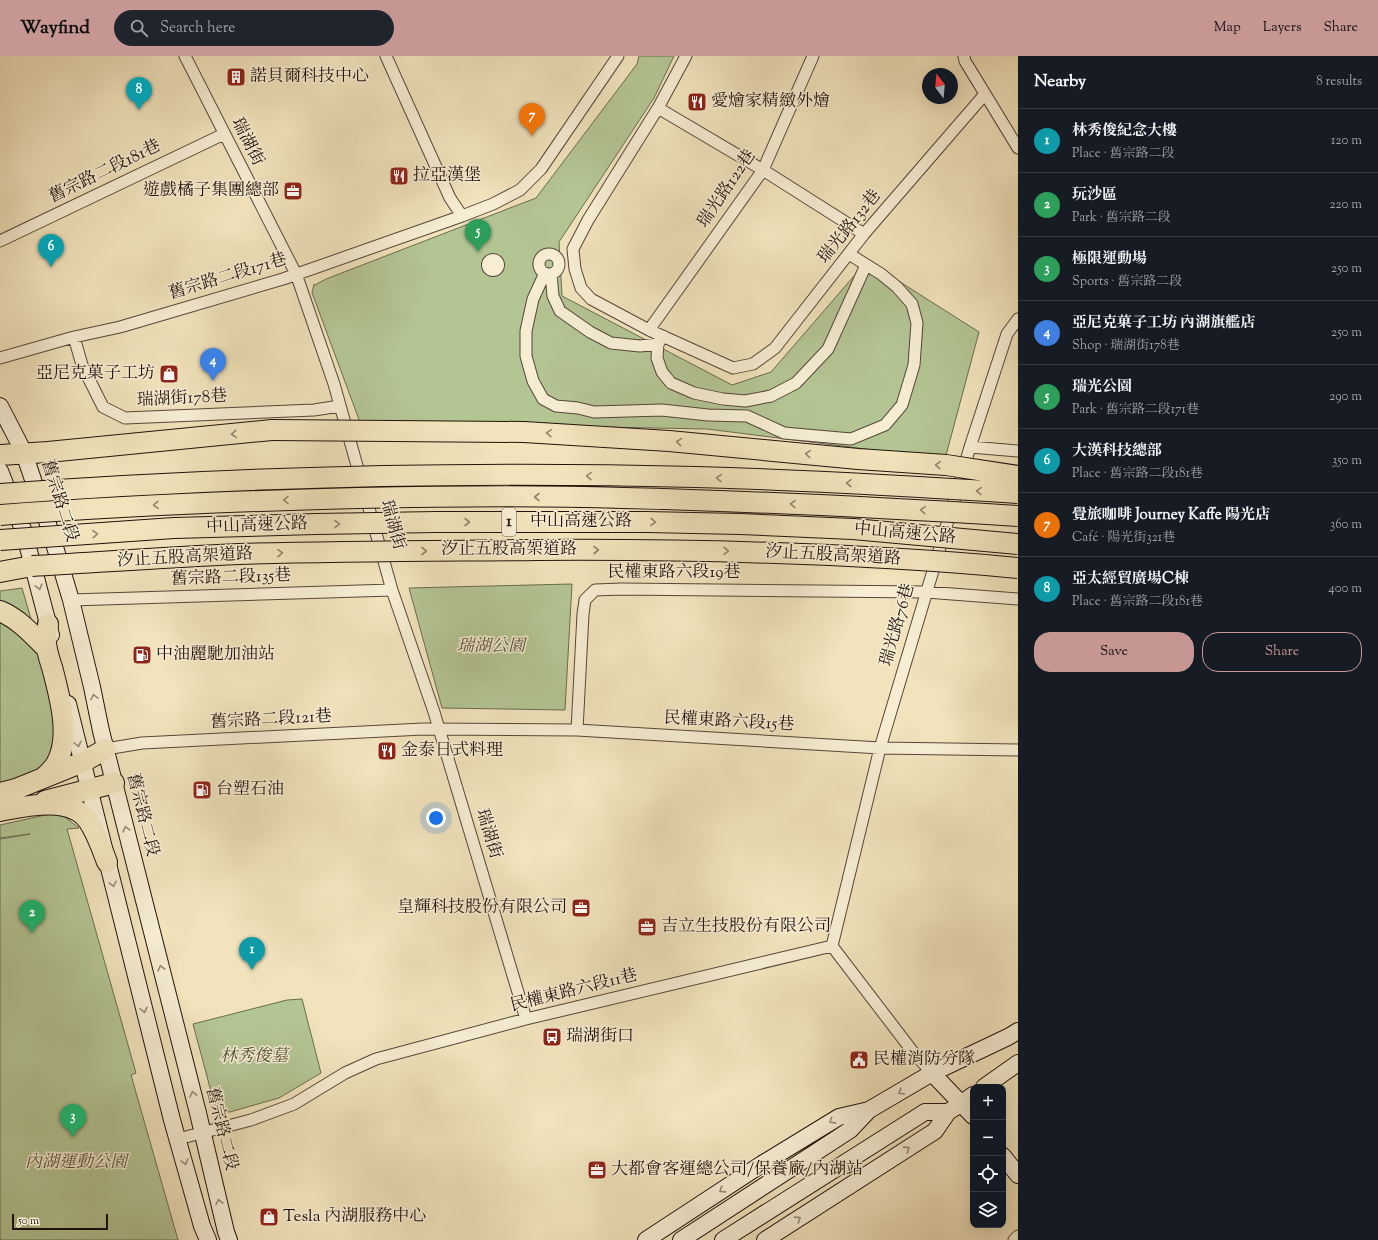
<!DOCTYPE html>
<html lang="en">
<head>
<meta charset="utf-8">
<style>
	body { margin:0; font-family:"Sorts Mill Goudy","Noto Serif TC",serif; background:#20242c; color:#f1f3f6 }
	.controls { position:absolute; right:12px; bottom:12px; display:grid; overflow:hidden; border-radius:8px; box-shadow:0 4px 16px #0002 }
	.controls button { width:36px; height:36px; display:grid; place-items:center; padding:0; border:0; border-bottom:1px solid #363941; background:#171b24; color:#f1f3f6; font:20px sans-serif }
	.compass { position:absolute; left:922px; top:12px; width:36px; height:36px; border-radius:50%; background:#171b24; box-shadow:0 4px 16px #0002; rotate:344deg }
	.scale { position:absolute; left:12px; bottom:10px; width:96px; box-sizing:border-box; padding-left:4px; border:2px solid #21120d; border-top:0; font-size:11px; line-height:14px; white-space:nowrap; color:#21120d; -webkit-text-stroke:3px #f6edd3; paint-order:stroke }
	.you { position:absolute; left:436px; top:762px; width:14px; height:14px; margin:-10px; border:3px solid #fff; border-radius:50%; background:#1a73e8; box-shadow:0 0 0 6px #1a73e833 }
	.badge { display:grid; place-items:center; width:26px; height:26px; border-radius:50%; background:#c59692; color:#fff; font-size:13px; font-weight:700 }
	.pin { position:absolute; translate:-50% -33px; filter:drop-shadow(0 1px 2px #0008) }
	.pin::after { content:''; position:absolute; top:21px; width:14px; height:12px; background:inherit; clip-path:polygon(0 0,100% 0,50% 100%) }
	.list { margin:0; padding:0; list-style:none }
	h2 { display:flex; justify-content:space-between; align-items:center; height:52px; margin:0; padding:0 16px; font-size:17px }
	h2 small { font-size:13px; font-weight:400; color:#9ea1a6 }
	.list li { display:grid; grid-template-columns:26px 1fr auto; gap:12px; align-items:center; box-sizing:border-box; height:64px; padding:0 16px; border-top:1px solid #363941 }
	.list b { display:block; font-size:15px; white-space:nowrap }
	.list p { margin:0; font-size:13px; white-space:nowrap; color:#9ea1a6 }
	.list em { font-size:13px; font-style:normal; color:#9ea1a6 }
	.actions { display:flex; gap:8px; padding:12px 16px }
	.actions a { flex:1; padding:9px 0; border:1px solid #c59692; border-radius:16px; text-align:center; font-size:14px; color:#c59692 }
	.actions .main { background:#c59692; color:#111 }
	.icon { flex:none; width:22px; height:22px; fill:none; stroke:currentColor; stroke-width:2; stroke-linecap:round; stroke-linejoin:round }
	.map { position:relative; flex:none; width:1018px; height:1184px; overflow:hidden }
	header { display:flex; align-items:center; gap:24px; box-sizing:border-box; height:56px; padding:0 20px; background:#c59692; color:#111 }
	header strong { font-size:19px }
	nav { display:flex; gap:22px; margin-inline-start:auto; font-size:14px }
	.search { width:280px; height:36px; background:#20242c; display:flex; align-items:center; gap:10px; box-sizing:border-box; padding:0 14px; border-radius:22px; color:#9ea1a6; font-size:15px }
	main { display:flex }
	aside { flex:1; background:#171b24 }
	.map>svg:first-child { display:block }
</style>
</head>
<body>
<header>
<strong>Wayfind</strong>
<div class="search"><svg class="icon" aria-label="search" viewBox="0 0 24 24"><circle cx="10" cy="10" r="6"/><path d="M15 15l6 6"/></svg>Search here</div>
<nav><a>Map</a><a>Layers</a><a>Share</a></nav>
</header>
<main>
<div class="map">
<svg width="1018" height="1184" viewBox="0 0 1018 1184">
	<rect width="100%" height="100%" fill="#f1e3bc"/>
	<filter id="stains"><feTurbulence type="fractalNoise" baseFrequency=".005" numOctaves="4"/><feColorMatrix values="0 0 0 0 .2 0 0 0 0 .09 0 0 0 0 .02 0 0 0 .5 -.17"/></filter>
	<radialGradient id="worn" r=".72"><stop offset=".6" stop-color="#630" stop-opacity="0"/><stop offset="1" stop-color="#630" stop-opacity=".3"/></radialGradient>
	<path fill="#b4c594" stroke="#6a6c50" d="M639,0H674L654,42L559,186L562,240L732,329L771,316L867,205L979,276L945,403L707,373L496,369H361L314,242L312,237L314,228L315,229L326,223L536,142L637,8Z
		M572,528L565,654L442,652L409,532Z
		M22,532L59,659V709L0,733V535Z
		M59,756L79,772L67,773L136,1017L131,1019L178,1184H0V783L30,778L0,782V769Z
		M302,943L321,1017L279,1042L230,1056L223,1055L217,1052L213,1043L193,968L287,944Z"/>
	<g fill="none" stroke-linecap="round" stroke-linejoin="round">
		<defs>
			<path id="street" d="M185,0L296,218L301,232L334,328L392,534L434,656L526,963
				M386,0L450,142L462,160L493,148L520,134L541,113L618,0
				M686,0L658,52L588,164L573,193L575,213L581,232L591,243L649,274L733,312L753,308L775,292L864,178L985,38
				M964,0L965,5L1018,92
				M658,52L763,114L864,178
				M0,185L224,78
				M539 208a10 10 0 1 1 20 0a10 10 0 1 1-20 0Z
				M487.5 209a5.5 5.5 0 1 1 11 0a5.5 5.5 0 1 1-11 0Z
				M545,217L533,243L526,275V300L533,325L543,343L556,350L578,352L594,356L662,354L708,359L747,360L784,377L851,383L885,369L902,349L914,309L917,267L912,248L897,231L881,218L849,198
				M551,218L553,240L560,255L590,276L611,287L640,290L658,288
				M649,274L763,114L813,0
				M663,280L658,288L657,302L662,316L671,327L694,337L723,343L745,345L771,340L796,327L828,293L866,209
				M74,281L82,309L103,351L125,362L314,354L340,350
				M0,302L74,281L120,271L283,223L462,160
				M970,391L1018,395
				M71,544L392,534
				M577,674L583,558L585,544L595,534L622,533L926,536L1018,543
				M106,693L142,687L423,673L577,674L880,692L1018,694
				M832,890L880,692L970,391L1007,278L1018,263
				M832,890L913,996L932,1017
				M178,1083L251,1064L294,1048L345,1017L376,1003L526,963L832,890
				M1014,1184L1018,1180"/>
			<path id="secondary" d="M0,350L17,383L24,397L49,471L71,544L92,631L101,675L198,1057L226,1176L229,1184
				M0,415L24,476L51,579
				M68,648L172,1064L202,1170L208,1184
				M932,1017L973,1060
				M984,1031L1018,1007
				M1003,1100L1018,1119
				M646,1184L762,1108L839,1061L869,1054
				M681,1184L850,1074L869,1054L932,1017L1008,981L1018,975
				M723,1184L925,1056H948
				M765,1184L935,1075L948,1056L962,1047L973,1039"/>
			<path id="highway" d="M0,399L48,396L272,374
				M0,516L32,510
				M0,555C19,563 33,579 47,593
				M43,722C48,718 52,714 56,708C72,681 59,639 52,611C49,602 45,591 46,581C46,577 48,572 48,568
				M0,737L16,733L83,706L106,693
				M45,745L114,727
				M0,755C26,750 72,739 89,766C97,778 102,793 107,806"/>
		</defs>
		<use href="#street" stroke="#554639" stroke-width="13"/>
		<use href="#secondary" stroke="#21120d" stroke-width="18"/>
		<use href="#highway" stroke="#21120d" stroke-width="22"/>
		<use href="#street" stroke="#f6edd3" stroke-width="11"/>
		<use href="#secondary" stroke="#f6edd3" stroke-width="16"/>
		<use href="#highway" stroke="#f1e3bc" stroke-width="20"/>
		<defs>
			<path id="highway-bridge" d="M272,374L524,376L669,385L858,403L946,409L1018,420
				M0,438C232,421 464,415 696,421C803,424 911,430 1018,437
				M0,459C119,450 238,445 358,442C447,440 536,439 624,442C756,445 887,452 1018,460
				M0,484L174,472L316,468L437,466H647L740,468L853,473L1018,488
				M32,510C101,506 170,501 240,498C339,495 438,495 537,494C698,493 858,497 1018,512"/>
		</defs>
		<use href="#highway-bridge" stroke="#21120d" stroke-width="22" stroke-linecap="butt"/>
		<use href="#highway-bridge" stroke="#f1e3bc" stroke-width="20"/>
	</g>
	<defs><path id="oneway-chevron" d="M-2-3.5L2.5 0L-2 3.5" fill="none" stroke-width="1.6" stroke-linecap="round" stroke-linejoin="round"/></defs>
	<g stroke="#93856d">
		<use href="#oneway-chevron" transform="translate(549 377) rotate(-176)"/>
		<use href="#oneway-chevron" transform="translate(234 378) rotate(175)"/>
		<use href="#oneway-chevron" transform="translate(679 386) rotate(-175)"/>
		<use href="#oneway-chevron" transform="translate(808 398) rotate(-175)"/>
		<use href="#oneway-chevron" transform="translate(938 409) rotate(-176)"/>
		<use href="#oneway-chevron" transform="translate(589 420) rotate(-179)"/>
		<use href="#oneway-chevron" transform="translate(719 422) rotate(-178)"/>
		<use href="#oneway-chevron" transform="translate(849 427) rotate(-177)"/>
		<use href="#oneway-chevron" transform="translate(979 435) rotate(-177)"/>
		<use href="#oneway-chevron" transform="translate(537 441) rotate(-180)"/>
		<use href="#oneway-chevron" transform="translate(286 444) rotate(179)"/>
		<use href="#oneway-chevron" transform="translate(793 448) rotate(-178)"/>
		<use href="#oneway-chevron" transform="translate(156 449) rotate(177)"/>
		<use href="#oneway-chevron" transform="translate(923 454) rotate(-176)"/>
		<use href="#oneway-chevron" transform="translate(467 466)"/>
		<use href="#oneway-chevron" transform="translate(653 466) rotate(1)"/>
		<use href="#oneway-chevron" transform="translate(337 468) rotate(-1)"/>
		<use href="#oneway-chevron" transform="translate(95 478) rotate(-4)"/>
		<use href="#oneway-chevron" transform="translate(596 494)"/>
		<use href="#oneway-chevron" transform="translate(424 495)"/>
		<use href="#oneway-chevron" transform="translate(726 495) rotate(1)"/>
		<use href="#oneway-chevron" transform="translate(280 497) rotate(-1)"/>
	</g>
	<g stroke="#968a7a">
		<use href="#oneway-chevron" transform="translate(39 531) rotate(75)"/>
		<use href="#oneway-chevron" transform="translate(94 641) rotate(-102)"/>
		<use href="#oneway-chevron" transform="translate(78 688) rotate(76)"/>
		<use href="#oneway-chevron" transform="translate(126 773) rotate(-104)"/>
		<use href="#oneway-chevron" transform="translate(113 828) rotate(76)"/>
		<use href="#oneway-chevron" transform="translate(161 912) rotate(-104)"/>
		<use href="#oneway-chevron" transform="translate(144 954) rotate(76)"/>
		<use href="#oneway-chevron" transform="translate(901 1036) rotate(150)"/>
		<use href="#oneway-chevron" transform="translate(193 1038) rotate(-104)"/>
		<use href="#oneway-chevron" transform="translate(832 1065) rotate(148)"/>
		<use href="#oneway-chevron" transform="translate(907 1093) rotate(-33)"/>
		<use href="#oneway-chevron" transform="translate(185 1106) rotate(74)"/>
		<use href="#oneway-chevron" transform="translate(722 1134) rotate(147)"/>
		<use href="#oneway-chevron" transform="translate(219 1146) rotate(-103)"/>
		<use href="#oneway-chevron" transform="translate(798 1163) rotate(-33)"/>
	</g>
	<defs>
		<symbol id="building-square" viewBox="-11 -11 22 22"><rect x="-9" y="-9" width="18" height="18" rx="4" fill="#8f2418" stroke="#f6edd3"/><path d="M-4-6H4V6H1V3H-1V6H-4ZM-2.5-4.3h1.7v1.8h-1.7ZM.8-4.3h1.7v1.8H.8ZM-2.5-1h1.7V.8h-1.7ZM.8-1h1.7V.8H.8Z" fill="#fff"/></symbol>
		<symbol id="restaurant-square" viewBox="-11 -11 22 22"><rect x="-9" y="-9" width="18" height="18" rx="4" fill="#8f2418" stroke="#f6edd3"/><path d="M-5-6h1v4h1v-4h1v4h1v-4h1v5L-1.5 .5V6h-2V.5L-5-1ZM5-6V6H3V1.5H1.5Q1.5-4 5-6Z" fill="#fff"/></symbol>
		<symbol id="office-square" viewBox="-11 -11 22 22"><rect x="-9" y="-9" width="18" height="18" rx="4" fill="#8f2418" stroke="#f6edd3"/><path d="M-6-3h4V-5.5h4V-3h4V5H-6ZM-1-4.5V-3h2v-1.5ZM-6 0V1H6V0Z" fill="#fff"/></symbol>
		<symbol id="shop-square" viewBox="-11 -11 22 22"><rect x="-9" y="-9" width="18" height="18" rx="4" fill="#8f2418" stroke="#f6edd3"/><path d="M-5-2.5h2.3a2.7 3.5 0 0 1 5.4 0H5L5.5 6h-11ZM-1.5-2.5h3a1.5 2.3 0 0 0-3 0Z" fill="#fff"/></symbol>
		<symbol id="fuel-square" viewBox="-11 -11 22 22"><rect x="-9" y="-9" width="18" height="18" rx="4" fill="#8f2418" stroke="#f6edd3"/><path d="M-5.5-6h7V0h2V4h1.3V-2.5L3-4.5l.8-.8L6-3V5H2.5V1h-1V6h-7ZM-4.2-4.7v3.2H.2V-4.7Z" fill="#fff"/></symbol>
		<symbol id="bus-square" viewBox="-11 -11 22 22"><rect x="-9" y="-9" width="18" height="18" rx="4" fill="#8f2418" stroke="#f6edd3"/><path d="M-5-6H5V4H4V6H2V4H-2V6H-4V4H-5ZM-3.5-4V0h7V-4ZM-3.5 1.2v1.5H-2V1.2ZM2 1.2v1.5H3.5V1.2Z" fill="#fff"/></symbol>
		<symbol id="civic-square" viewBox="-11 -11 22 22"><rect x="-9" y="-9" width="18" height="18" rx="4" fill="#8f2418" stroke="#f6edd3"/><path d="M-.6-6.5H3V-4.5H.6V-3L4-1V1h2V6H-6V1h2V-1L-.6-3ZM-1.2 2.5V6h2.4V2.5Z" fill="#fff"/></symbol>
	</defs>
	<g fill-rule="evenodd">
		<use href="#building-square" x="225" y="10" width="22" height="22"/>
		<use href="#restaurant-square" x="686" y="35" width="22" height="22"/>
		<use href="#restaurant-square" x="388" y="109" width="22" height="22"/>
		<use href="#office-square" x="282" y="124" width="22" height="22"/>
		<use href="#shop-square" x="158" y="307" width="22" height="22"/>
		<use href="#fuel-square" x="131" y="588" width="22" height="22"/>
		<use href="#restaurant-square" x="376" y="684" width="22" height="22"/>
		<use href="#fuel-square" x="191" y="723" width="22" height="22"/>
		<use href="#office-square" x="570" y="841" width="22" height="22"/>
		<use href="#office-square" x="636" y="860" width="22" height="22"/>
		<use href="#bus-square" x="541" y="970" width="22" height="22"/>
		<use href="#civic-square" x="848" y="993" width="22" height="22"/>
		<use href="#office-square" x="586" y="1103" width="22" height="22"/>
		<use href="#shop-square" x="258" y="1150" width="22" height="22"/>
	</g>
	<g text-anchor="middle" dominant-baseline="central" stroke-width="3" stroke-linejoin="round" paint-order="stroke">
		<rect fill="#f6edd3" stroke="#615448" stroke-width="1" x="502" y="452" width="14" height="28" rx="3"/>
		<g font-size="16" font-weight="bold" fill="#21120d">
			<text x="509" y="466">1</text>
		</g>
		<g font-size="17" fill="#21120d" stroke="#f6edd3" text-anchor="start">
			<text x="250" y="21">諾貝爾科技中心</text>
			<text x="711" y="46">愛燴家精緻外燴</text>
			<text x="413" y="120">拉亞漢堡</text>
			<text x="279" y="135" text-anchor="end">遊戲橘子集團總部</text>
			<text x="155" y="318" text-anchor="end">亞尼克菓子工坊</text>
			<text x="156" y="599">中油麗馳加油站</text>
			<text x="401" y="695">金泰日式料理</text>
			<text x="216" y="734">台塑石油</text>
			<text x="567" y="852" text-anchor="end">皇輝科技股份有限公司</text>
			<text x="661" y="871">吉立生技股份有限公司</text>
			<text x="566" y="981">瑞湖街口</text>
			<text x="873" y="1004">民權消防分隊</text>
			<text x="611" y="1114">大都會客運總公司/保養廠/內湖站</text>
			<text x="283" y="1161">Tesla 內湖服務中心</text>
		</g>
		<g font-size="17" fill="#21120d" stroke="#f6edd3">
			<text transform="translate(247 86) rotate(63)">瑞湖街</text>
			<text transform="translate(105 116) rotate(-26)">舊宗路二段181巷</text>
			<text transform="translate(727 133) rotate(-56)">瑞光路122巷</text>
			<text transform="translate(850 171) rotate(-51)">瑞光路132巷</text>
			<text transform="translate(228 221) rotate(-17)">舊宗路二段171巷</text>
			<text transform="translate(182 343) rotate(-3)">瑞湖街178巷</text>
			<text transform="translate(59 445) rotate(72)">舊宗路二段</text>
			<text x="581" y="466">中山高速公路</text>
			<text transform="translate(392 469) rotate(74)">瑞湖街</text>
			<text transform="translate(257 470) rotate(-2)">中山高速公路</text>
			<text transform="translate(905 478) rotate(5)">中山高速公路</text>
			<text x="509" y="494">汐止五股高架道路</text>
			<text transform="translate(833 500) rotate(3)">汐止五股高架道路</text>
			<text transform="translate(185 502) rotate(-3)">汐止五股高架道路</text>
			<text x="674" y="517">民權東路六段19巷</text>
			<text transform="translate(231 522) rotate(-2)">舊宗路二段135巷</text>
			<text transform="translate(898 569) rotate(-74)">瑞光路76巷</text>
			<text transform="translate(271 664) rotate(-3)">舊宗路二段121巷</text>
			<text transform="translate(729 666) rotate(3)">民權東路六段15巷</text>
			<text transform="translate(142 759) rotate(76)">舊宗路二段</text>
			<text transform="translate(488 778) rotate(73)">瑞湖街</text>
			<text transform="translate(574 935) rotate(-14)">民權東路六段11巷</text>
			<text transform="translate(221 1073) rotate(76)">舊宗路二段</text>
		</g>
		<g font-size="17" font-style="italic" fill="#54513c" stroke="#f6edd3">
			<text x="491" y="591">瑞湖公園</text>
			<text x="254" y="1001">林秀俊墓</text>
			<text x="76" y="1107">內湖運動公園</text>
		</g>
	</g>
	<rect width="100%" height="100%" filter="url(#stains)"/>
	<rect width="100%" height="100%" fill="url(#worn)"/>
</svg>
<div class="controls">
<button>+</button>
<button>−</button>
<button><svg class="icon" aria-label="locate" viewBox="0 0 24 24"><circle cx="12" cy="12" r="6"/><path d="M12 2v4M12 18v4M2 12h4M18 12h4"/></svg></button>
<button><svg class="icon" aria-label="layers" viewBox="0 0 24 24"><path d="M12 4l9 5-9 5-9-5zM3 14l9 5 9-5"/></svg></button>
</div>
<svg class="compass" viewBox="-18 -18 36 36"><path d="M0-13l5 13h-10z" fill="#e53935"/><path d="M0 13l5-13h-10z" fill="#9ea1a6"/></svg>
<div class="scale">50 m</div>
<div class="you"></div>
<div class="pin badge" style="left:252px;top:914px;background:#0f9aa8">1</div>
<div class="pin badge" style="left:32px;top:877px;background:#2e9e5b">2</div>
<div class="pin badge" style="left:73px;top:1081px;background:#2e9e5b">3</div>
<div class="pin badge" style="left:213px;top:325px;background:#3f7fe0">4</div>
<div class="pin badge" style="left:478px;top:196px;background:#2e9e5b">5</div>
<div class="pin badge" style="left:51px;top:211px;background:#0f9aa8">6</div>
<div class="pin badge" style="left:532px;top:80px;background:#e8710a">7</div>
<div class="pin badge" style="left:139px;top:54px;background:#0f9aa8">8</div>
</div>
<aside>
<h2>Nearby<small>8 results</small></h2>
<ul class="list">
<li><span class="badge" style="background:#0f9aa8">1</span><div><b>林秀俊紀念大樓</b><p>Place · 舊宗路二段</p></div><em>120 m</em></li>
<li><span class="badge" style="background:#2e9e5b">2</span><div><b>玩沙區</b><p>Park · 舊宗路二段</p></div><em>220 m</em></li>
<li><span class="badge" style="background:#2e9e5b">3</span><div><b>極限運動場</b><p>Sports · 舊宗路二段</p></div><em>250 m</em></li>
<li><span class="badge" style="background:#3f7fe0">4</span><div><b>亞尼克菓子工坊 內湖旗艦店</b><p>Shop · 瑞湖街178巷</p></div><em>250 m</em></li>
<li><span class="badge" style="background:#2e9e5b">5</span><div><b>瑞光公園</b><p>Park · 舊宗路二段171巷</p></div><em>290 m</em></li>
<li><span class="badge" style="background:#0f9aa8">6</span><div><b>大漢科技總部</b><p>Place · 舊宗路二段181巷</p></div><em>350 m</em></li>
<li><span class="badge" style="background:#e8710a">7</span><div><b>覺旅咖啡 Journey Kaffe 陽光店</b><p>Café · 陽光街321巷</p></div><em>360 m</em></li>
<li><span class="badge" style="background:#0f9aa8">8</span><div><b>亞太經貿廣場C棟</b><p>Place · 舊宗路二段181巷</p></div><em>400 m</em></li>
</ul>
<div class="actions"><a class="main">Save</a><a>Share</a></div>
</aside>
</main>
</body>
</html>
